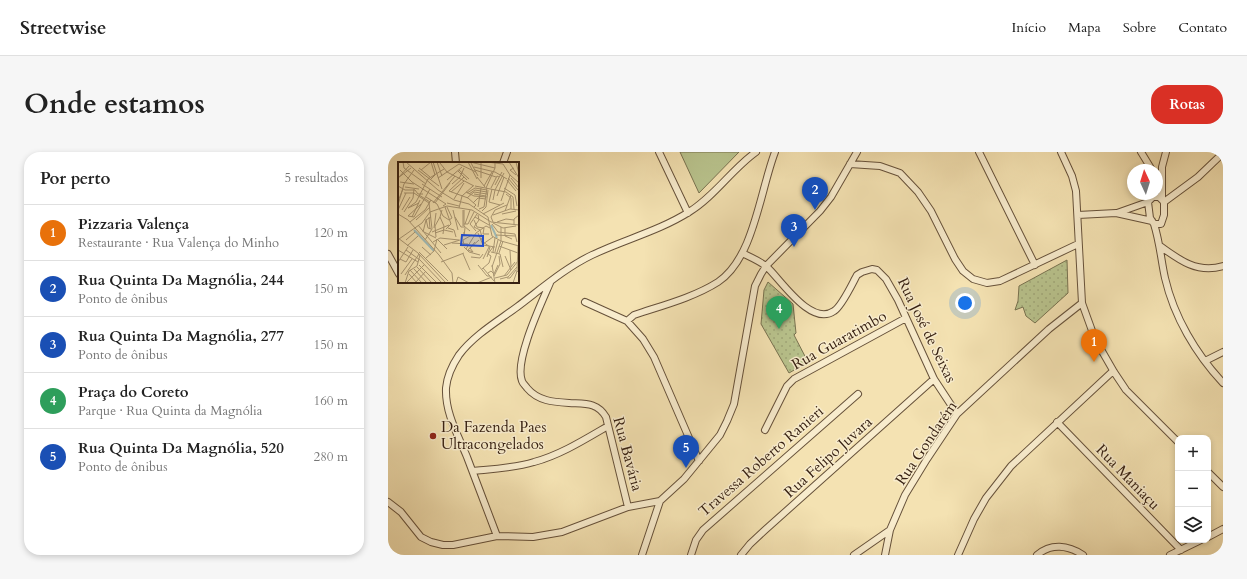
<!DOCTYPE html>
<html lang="pt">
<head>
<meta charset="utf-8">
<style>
	body { margin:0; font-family:Cardo,serif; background:#f6f6f6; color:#222 }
	.controls { position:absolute; right:12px; bottom:12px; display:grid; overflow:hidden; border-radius:8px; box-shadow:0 2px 6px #0003 }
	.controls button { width:36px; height:36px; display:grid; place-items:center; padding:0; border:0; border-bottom:1px solid #e0e0e0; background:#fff; color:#222; font:20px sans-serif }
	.compass { position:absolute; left:739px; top:12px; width:36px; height:36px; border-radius:50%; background:#fff; box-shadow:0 2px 6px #0003; rotate:356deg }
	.you { position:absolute; left:577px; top:151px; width:14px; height:14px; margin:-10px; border:3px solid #fff; border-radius:50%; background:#1a73e8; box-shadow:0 0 0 6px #1a73e833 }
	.badge { display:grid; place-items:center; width:26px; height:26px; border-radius:50%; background:#d93025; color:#fff; font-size:13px; font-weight:700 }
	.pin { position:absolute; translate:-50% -33px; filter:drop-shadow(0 1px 2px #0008) }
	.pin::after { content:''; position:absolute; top:21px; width:14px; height:12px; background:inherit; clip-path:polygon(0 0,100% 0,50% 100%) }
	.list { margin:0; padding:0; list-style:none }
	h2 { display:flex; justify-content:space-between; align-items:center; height:52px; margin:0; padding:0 16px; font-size:17px }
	h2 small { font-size:13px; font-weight:400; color:#767676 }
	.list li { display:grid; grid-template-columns:26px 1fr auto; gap:12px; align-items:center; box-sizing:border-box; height:56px; padding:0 16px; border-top:1px solid #e0e0e0 }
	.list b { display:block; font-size:15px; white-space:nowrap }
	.list p { margin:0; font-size:13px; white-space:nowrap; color:#767676 }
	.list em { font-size:13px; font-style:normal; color:#767676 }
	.icon { flex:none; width:22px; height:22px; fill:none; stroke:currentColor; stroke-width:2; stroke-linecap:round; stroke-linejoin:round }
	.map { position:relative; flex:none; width:835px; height:403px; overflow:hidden; border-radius:16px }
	header { display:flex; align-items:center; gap:24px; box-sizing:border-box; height:56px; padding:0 20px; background:#fff; border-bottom:1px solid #e0e0e0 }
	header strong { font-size:19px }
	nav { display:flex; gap:22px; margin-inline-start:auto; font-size:14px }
	.intro { display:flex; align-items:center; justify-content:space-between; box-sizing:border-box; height:96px; padding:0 24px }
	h1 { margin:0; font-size:28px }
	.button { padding:10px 18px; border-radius:16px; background:#d93025; color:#fff; font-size:14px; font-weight:700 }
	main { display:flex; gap:24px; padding:0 24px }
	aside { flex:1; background:#fff; border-radius:16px; box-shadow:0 2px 6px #0003 }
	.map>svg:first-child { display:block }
</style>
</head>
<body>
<header>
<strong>Streetwise</strong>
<nav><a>Início</a><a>Mapa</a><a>Sobre</a><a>Contato</a></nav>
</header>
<div class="intro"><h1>Onde estamos</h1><a class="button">Rotas</a></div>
<main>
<aside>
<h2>Por perto<small>5 resultados</small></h2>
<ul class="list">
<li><span class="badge" style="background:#e8710a">1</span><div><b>Pizzaria Valença</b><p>Restaurante · Rua Valença do Minho</p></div><em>120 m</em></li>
<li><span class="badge" style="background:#1a4fb4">2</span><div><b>Rua Quinta Da Magnólia, 244</b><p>Ponto de ônibus</p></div><em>150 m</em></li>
<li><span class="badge" style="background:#1a4fb4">3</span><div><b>Rua Quinta Da Magnólia, 277</b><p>Ponto de ônibus</p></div><em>150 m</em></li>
<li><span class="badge" style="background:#2e9e5b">4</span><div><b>Praça do Coreto</b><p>Parque · Rua Quinta da Magnólia</p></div><em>160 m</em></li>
<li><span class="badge" style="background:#1a4fb4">5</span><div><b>Rua Quinta Da Magnólia, 520</b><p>Ponto de ônibus</p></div><em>280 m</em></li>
</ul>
</aside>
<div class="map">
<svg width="835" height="403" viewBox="0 0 835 403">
	<defs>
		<pattern id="park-dots" width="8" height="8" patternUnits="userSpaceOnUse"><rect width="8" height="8" fill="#b9c48e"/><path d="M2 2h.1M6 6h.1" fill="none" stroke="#a0a879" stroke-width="1.8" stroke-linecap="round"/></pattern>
	</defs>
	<rect width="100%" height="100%" fill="#f4e2b2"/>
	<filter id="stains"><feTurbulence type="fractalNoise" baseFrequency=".005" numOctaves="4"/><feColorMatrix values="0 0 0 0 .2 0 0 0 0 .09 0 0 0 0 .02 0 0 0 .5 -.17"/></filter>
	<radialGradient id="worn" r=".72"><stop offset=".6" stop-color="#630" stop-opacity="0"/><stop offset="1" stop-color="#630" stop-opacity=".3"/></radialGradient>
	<path fill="url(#park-dots)" stroke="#787250" d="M679,108L680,141L647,171L638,164L635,155L627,158L630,149L631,134Z
		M380,130L405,152L408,181L406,183L420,210L401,221L373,172L376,138Z"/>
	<path fill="#b9c48e" stroke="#787250" d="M292,0H351L311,41Z"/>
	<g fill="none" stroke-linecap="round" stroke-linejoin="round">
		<defs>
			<path id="minor" d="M67,0L68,11
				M271,0L300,61
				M591,0L647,113
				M673,0L684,24L688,39L694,151L707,187L726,220L738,238L790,290
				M753,0L764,18
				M115,11L119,0
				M462,12L492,14L512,21L530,40L543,59L567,107L575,119L585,127L599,131L612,129L690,92
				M765,45H771L776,50V63L773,72H766L762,66L760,50Z
				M774,47V15L778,0
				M776,50L810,25L835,1
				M729,61L760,50
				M690,63L728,61L764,69
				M766,72C772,91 773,108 777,126C786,165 808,202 835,231
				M772,94C791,108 810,122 835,114
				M354,101C362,105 372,109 379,115C393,128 423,175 446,159C454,154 464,132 469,123L474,120L484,117L489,118L498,127L510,148L546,227L569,262
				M0,102L11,122
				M162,131C153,152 126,209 134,229C135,232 138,234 139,236C150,249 165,250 181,251C197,252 209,250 218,265L240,355
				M197,150L239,169L246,163L255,160C280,152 308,144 330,130C366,106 372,39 387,0
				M239,169L255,187L266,205L311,309
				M817,209L835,200
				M669,270L793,398
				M377,278L399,234L406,227L518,166
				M85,319C105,317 126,316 146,310C172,303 196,288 220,274
				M820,320L835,335
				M0,350L13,360L33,385L43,390L55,393H65L109,384L145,385L174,380L240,355L272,349L296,327L332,283L339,269L346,252L367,134L373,122L378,114L432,59L443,45L469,0
				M109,384C99,358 89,331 79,305C70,283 57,261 58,236C59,225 65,212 71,203C86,183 110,169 129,155C153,137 177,116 204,103C235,88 271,79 301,60C327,44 344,17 368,0
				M820,385L835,377
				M254,403L272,349
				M303,403L308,388L315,378L470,242
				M353,403L362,392L377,378L546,227
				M466,403L502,378L517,343L539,307L569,262L661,177L694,151
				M497,403L502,378
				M570,403L586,367L598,346L623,314L725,219
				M649,403C663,391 680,393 695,403
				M782,403L813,388"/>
		</defs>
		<use href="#minor" stroke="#66513a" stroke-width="8"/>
		<use href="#minor" stroke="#f8eccd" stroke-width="6"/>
	</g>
	<circle fill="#8f2418" stroke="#f8eccd" stroke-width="1.5" cx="45" cy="284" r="4"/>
	<g text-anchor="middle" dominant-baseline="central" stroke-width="3" stroke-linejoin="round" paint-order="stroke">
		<g font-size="15" fill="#372112" stroke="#f8eccd">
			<text transform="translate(539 178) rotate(64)">Rua José de Seixas</text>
			<text transform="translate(451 188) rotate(-29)">Rua Guaratimbo</text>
			<text transform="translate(538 291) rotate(-56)">Rua Gondarém</text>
			<text transform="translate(240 302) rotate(75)">Rua Bavária</text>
			<text transform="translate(440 305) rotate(-42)">Rua Felipo Juvara</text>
			<text transform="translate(373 309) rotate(-41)">Travessa Roberto Ranieri</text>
			<text transform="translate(740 325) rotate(46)">Rua Maniaçu</text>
		</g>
		<g font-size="15" fill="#372112" stroke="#f8eccd" text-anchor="start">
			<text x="53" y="275">Da Fazenda Paes<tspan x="53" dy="17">Ultracongelados</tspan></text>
		</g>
	</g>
	<g transform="translate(10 10)">
		<rect width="121" height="121" fill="#f4e2b2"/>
		<path fill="none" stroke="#a0bbb7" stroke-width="2" d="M93,63L99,76M16,68L36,89"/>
		<path fill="none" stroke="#a89572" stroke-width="1" d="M5,0L6,6L28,22M8,0L40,28L56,38L71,42L90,55L94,74L103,79L94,105M35,0L44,27M39,0L44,14M70,0L79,17M72,0L97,6V1M83,0V16M89,0L105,2L112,13L121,21M111,0L121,16M118,0L121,12M42,1L49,10L76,24M73,1L80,14M61,2L78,10M76,5L97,10L109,17M21,6L32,15M116,6L112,8L118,13M2,8L14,20L48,42L45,44M20,8L41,24M23,8L33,0M61,8L71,17M77,8L98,15M60,9L69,18M1,15L11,4M79,15L87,25M0,16L13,6M40,16L61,2M110,16L120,28M113,16L121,26M32,18L37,13L33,0M49,18L64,5M109,18L118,29M2,20L16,22M24,22L44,35M54,22L62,15L66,6M97,23L104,10M0,24L7,28H17L20,32H25M77,24L108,30L115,35L116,47M86,24L94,10M7,25L21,27M88,26L97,6M93,26L99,14L101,15M106,26L117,33L119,44M94,27L91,40L102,43M51,29L70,36L78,43L76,45M51,29L66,15M53,30L66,19M68,30L76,34L89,35M6,31H16L31,41M69,31L77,26L89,28M71,32L77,28L89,30M76,32L88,34M108,32L113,36V47M21,33L32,40M99,34L106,15M28,35L39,42L45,54L51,58M69,36L76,30L89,32M56,37L66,21M95,38L97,28L106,11M0,39L5,27M103,39L112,13M35,41L57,14M37,41L52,21M49,41L61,44M75,41L80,36L88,37M0,43L6,22L16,8M47,45L53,62L48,67M49,45L54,56L51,58M80,45L83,26M10,46L18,40L30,17L46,7M10,46L21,41M61,46L64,34L75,24M81,47L86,45L89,26M0,48L8,31M4,48L12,35M44,48L42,55L46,64L45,72M55,48L60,68M65,48V64M66,48V64L72,69M84,49L88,45L90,28M107,49L113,33M6,50L15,36L16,27M0,52L10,58L41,93L54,111L55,121M85,52L106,41M104,52L118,49M80,53L81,58L76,65L82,68L84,75M95,53L112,47L121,48M10,54L16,55L32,27M10,54L23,42M14,55L22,38M31,55L32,67M57,55L63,65H67M77,55L91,63M28,57L30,66L33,67M18,58L32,45M76,58L79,65L86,66L85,72H91M12,60L27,48L33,38M95,60L93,55L97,48L109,43M99,60L108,57L116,58M95,61L105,66L118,64M66,62H70L76,50M67,62L72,48M94,62L100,70L117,72L119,80M20,63L43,91M116,63V57L121,53M103,65V79L121,84M36,66L38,51M50,66L56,68L58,75M107,66V74L114,77M78,69L72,62L79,52M25,70L28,58L33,55M26,70L38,76M34,70L51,63M66,70V74L67,66M37,71L46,68L55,70M80,71L85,83L97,85M98,73L117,74M38,75L37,64L42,55M0,76L20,91L48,121M83,76L85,80L92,85L89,95M1,77L24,61L32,50L49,44L74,48L93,60L121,63M8,78L17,70M27,78L34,67L31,41M40,78L49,87M35,80L42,76L61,78M54,81L70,82M85,82L95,75M46,83L62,78M66,83L65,78L74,73M9,84L20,74M101,84L120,91M120,84L119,109L121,111M24,85L33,93M66,85L71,90L82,93M68,87L78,71L88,64L92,66M0,88L20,100M8,88L22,98L44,121M112,88L113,105M21,90L50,119M75,90L72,86L81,78M75,90L70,88L77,80M93,90L102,92L105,105M95,90L97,76M97,90L100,78M101,91L105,79M65,92L72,108M107,94L113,108M73,95L82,96L85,92M28,96L36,89L39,77M2,97L8,100L15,88M85,97L91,85M0,100L10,85M43,100L66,91M21,103L39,121M80,103L89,114H92M94,103L97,121M19,105L34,121M85,106L96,119M16,107L29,121M84,107L91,101L93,94L90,92L95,85M12,108L24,121M90,111L93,109L96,112L100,103M3,112L14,97M11,112L19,121M7,113L21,92M96,114L102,102L101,94M106,114L117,100M97,116L109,113L120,99M109,116H112L118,108M102,117L110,115L119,105M9,120L26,103M7,121L11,109L19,104L22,93M17,121L28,109M58,121L60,115L71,121M79,121L94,115M115,121L119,109"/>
		<path fill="#1d4ed8" fill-opacity="0.15" stroke="#1d4ed8" stroke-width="2" d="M64,73L85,74V84L63,83Z"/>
		<rect width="121" height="121" fill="none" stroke="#372112" stroke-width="2"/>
	</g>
	<rect width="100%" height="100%" filter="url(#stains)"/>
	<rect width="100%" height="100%" fill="url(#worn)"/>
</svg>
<div class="controls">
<button>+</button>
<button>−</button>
<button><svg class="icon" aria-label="layers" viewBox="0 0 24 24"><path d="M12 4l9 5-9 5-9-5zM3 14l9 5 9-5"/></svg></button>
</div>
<svg class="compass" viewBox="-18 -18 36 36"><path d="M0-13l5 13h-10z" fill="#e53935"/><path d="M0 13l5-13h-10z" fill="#767676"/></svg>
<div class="you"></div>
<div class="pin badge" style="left:706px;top:210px;background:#e8710a">1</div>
<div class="pin badge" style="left:427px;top:58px;background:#1a4fb4">2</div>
<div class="pin badge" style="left:406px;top:95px;background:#1a4fb4">3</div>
<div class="pin badge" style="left:391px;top:177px;background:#2e9e5b">4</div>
<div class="pin badge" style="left:298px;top:316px;background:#1a4fb4">5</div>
</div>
</main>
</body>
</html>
